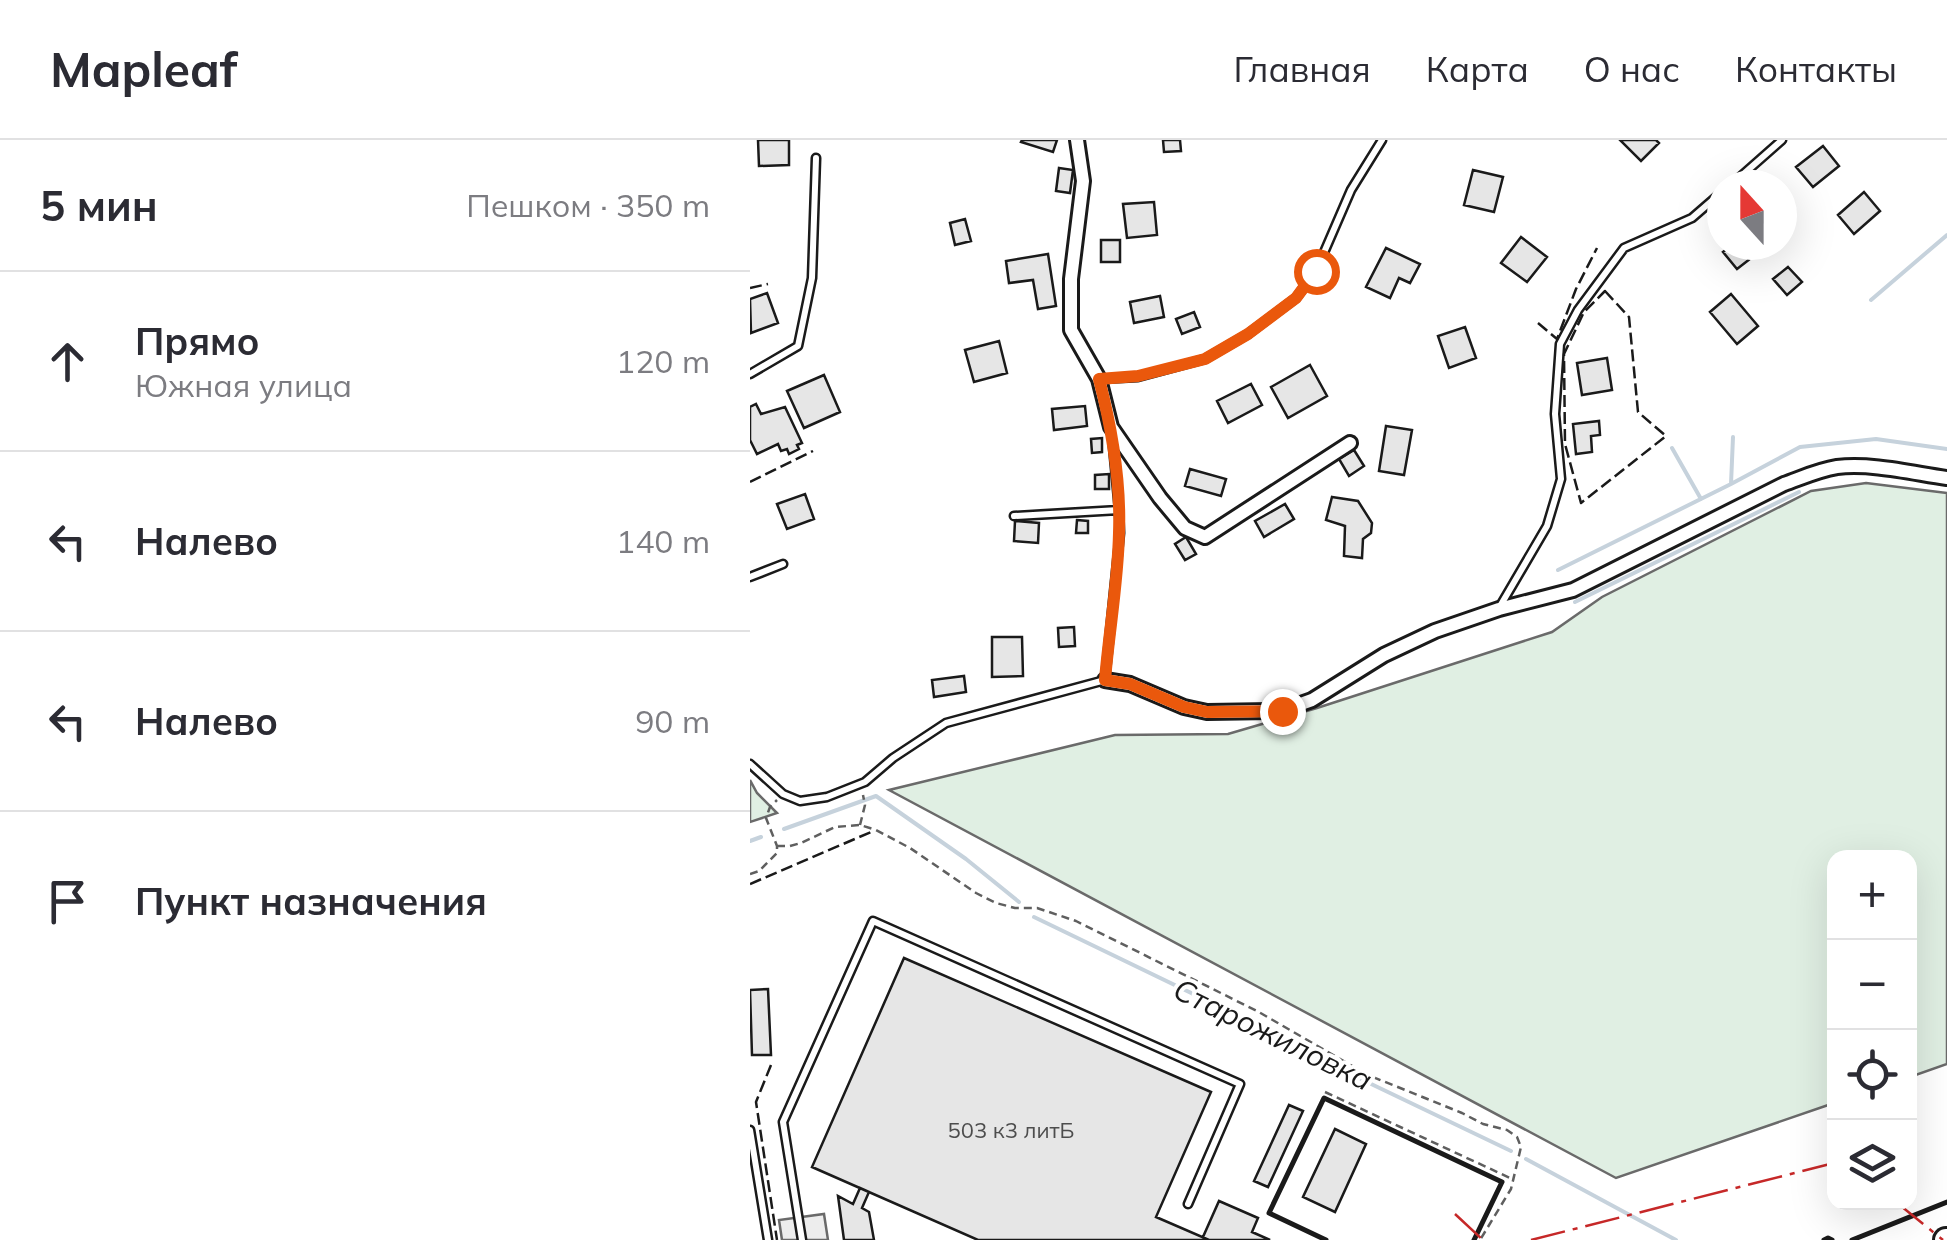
<!DOCTYPE html>
<html lang="ru">
<head>
<meta charset="utf-8">
<style>
	body { margin:0; font-family:Mulish,sans-serif; background:#f7f7f7; color:#2b2b33 }
	.controls { position:absolute; right:30px; bottom:30px; display:grid; overflow:hidden; border-radius:20px; box-shadow:0 10px 40px #0002 }
	.controls button { width:90px; height:90px; display:grid; place-items:center; padding:0; border:0; border-bottom:2px solid #e1e1e2; background:#fff; color:#2b2b33; font:50px sans-serif }
	.compass { position:absolute; left:957px; top:30px; width:90px; height:90px; border-radius:50%; background:#fff; box-shadow:0 10px 40px #0002; rotate:339deg }
	.stop { position:absolute; width:30px; height:30px; margin:-22px; border:8px solid #ea580c; border-radius:50%; background:#fff }
	.stop.end { background:#ea580c; border-color:#fff; box-shadow:0 2px 10px #0008 }
	.list { margin:0; padding:0; list-style:none }
	h2 { display:flex; justify-content:space-between; align-items:center; height:130px; margin:0; padding:0 40px; font-size:42px }
	h2 small { font-size:32px; font-weight:400; color:#7c7c81 }
	.list li { display:grid; grid-template-columns:65px 1fr auto; gap:30px; align-items:center; box-sizing:border-box; height:180px; padding:0 40px; border-top:2px solid #e1e1e2 }
	.list b { display:block; font-size:38px; white-space:nowrap }
	.list p { margin:0; font-size:32px; white-space:nowrap; color:#7c7c81 }
	.list em { font-size:32px; font-style:normal; color:#7c7c81 }
	.icon { flex:none; width:55px; height:55px; fill:none; stroke:currentColor; stroke-width:2; stroke-linecap:round; stroke-linejoin:round }
	.map { position:relative; flex:none; width:1197px; height:1100px; overflow:hidden }
	header { display:flex; align-items:center; gap:60px; box-sizing:border-box; height:140px; padding:0 50px; background:#fff; border-bottom:2px solid #e1e1e2 }
	header strong { font-size:48px }
	nav { display:flex; gap:55px; margin-inline-start:auto; font-size:35px }
	main { display:flex }
	aside { flex:1; background:#fff }
	.map>svg:first-child { display:block }
</style>
</head>
<body>
<header>
<strong>Mapleaf</strong>
<nav><a>Главная</a><a>Карта</a><a>О нас</a><a>Контакты</a></nav>
</header>
<main>
<aside>
<h2>5 мин<small>Пешком · 350 m</small></h2>
<ul class="list">
<li><svg class="icon" aria-label="ahead" viewBox="0 0 24 24"><path d="M12 20V5M6 11l6-6 6 6"/></svg><div><b>Прямо</b><p>Южная улица</p></div><em>120 m</em></li>
<li><svg class="icon" aria-label="left" viewBox="0 0 24 24"><path d="M17 20v-9H6M10 6l-5 5 5 5"/></svg><div><b>Налево</b></div><em>140 m</em></li>
<li><svg class="icon" aria-label="left" viewBox="0 0 24 24"><path d="M17 20v-9H6M10 6l-5 5 5 5"/></svg><div><b>Налево</b></div><em>90 m</em></li>
<li><svg class="icon" aria-label="arrive" viewBox="0 0 24 24"><path d="M6 21V4h12l-3 4 3 4H6"/></svg><div><b>Пункт назначения</b></div></li>
</ul>
</aside>
<div class="map">
<svg width="1197" height="1100" viewBox="0 0 1197 1100">
	<rect width="100%" height="100%" fill="#fff"/>
	<path fill="#e0efe3" stroke="#6a6a6a" stroke-width="2.5" d="M1116,343L1197,353V924L1160,937V718H1084V963L866,1038L139,650L365,595L478,594L567,568L802,492L852,457L1061,351Z
		M0,640L7,653L27,673L0,682Z"/>
	<path fill="#ededed" stroke="#6a6a6a" stroke-width="2.5" d="M74,1074L78,1100H32L29,1080Z"/>
	<g fill="none" stroke-linecap="round" stroke-linejoin="round">
		<path stroke="#c6d2dc" stroke-width="4" d="M1121,160L1197,95
			M922,308L951,359
			M981,344L983,297
			M808,430L981,344L1050,307L1126,299L1197,309
			M825,462L1049,352
			M34,689L126,656L216,719L269,762
			M0,701L11,697
			M284,777L524,893L617,942L761,1011
			M776,1019L926,1100"/>
	</g>
	<path fill="#e6e6e6" stroke="#1a1a1a" stroke-width="2.5" d="M8,0H39V25L9,26Z
		M272,0H307L303,12L271,2Z
		M413,0H430L431,11L414,12Z
		M870,0H906L909,3L891,21Z
		M1073,6L1089,26L1063,47L1046,27Z
		M309,28L323,30L320,53L306,51Z
		M723,30L753,37L744,72L714,65Z
		M1114,52L1130,71L1104,94L1088,75Z
		M404,62L407,95L377,98L373,64Z
		M215,79L221,101L205,105L200,83Z
		M771,97L797,117L777,142L751,123Z
		M351,100H370V122H351Z
		M982,105H1011L1014,108L987,129L973,112Z
		M636,108L670,124L660,143L649,138L640,158L616,147Z
		M298,114L306,166L288,169L283,140L259,143L256,121Z
		M1038,127L1052,142L1037,155L1023,139Z
		M17,153L28,183L1,193L0,159Z
		M981,154L1008,186L987,204L960,172Z
		M410,156L414,177L384,183L380,162Z
		M444,172L450,187L432,194L426,179Z
		M715,187L726,218L699,228L688,196Z
		M249,201L257,233L224,242L215,210Z
		M857,218L862,250L832,255L827,223Z
		M560,225L577,256L538,278L521,247Z
		M74,235L90,272L54,288L37,251Z
		M501,244L512,265L478,283L467,261Z
		M6,264L11,274L35,267L52,303L47,305L49,309L39,314L37,309L31,311L28,304L7,314L0,300V267Z
		M335,266L337,286L304,290L302,269Z
		M849,281L850,295L841,296L842,312L826,314L823,284Z
		M636,286L662,290L654,335L629,331Z
		M352,298V312L342,313L341,299Z
		M604,310L614,326L599,336L589,319Z
		M440,329L476,339L471,356L435,346Z
		M359,334V349H345V335Z
		M55,354L64,379L37,389L27,364Z
		M582,357L608,361L622,383L621,393L613,399L612,418L594,416L595,386L576,380Z
		M535,364L544,379L514,397L505,381Z
		M327,380L338,381V393H326Z
		M265,381L289,383L288,403L264,401Z
		M436,397L446,414L435,420L425,404Z
		M324,487L325,506L309,507L308,488Z
		M242,497H272L273,536L242,537Z
		M214,536L216,552L184,557L182,540Z
		M154,818L461,952L406,1077L459,1100H228L62,1027Z
		M18,849L21,915H2L0,850Z
		M539,965L553,971L518,1047L504,1041Z
		M585,989L616,1004L585,1072L553,1057Z
		M110,1048L119,1052L112,1068L119,1072L124,1100H94L88,1056L103,1064Z
		M469,1061L508,1078L502,1092L520,1100H459L453,1097Z"/>
	<g fill="none" stroke-linecap="round" stroke-linejoin="round">
		<defs>
			<path id="service" d="M981,45L1032,0
				M0,234L48,206L62,138L66,18
				M350,239L388,237L455,219L498,194L546,158L566,131L601,50L632,0
				M264,376L369,370L362,296
				M0,437L33,424
				M749,468L797,386L811,339L805,274L810,204L828,170L874,108L942,78L972,52
				M0,624L33,654L50,661L77,657L115,642L143,618L196,583L355,540L370,393L369,370
				M0,990L18,1100
				M52,1100L33,982L123,781L490,944L438,1064"/>
			<path id="minor" d="M327,0L333,41L321,139V190L349,239L361,287L410,358L435,388L455,397L600,303
				M355,540L380,544L434,567L457,572L531,571L562,560L634,515L685,491L749,469L823,450L1034,344C1051,338 1068,330 1087,327C1122,323 1162,333 1197,338"/>
			<path id="motorway" d="M1196,1100H1197"/>
		</defs>
		<use href="#service" stroke="#1a1a1a" stroke-width="11"/>
		<use href="#minor" stroke="#1a1a1a" stroke-width="18"/>
		<use href="#motorway" stroke="#1a1a1a" stroke-width="28"/>
		<path stroke="#5f5f5f" stroke-width="2.5" stroke-dasharray="8 5" stroke-linecap="butt" d="M110,685L115,665L113,655
			M27,706H40L51,703L85,687L110,685L126,690L160,708L226,753L246,763L265,768H287L326,781L507,871L618,935L712,973L733,984L757,990L767,997L771,1007L761,1049L730,1100
			M0,734L9,731L27,713V706L16,678L20,667L27,660
			M575,952L760,1038"/>
		<use href="#service" stroke="#fff" stroke-width="6"/>
		<use href="#minor" stroke="#fff" stroke-width="12"/>
		<use href="#motorway" stroke="#fff" stroke-width="22"/>
		<path stroke="#1a1a1a" stroke-width="2.5" stroke-dasharray="12 5" stroke-linecap="butt" d="M0,148L18,144
			M855,151L879,177L888,272L916,296L831,363L815,304L814,214L834,172Z
			M788,183L807,199L826,149L847,108
			M0,342L63,311
			M0,744L121,692
			M21,925L6,962L27,1100"/>
		<path stroke="#1a1a1a" stroke-width="5" d="M576,1100L519,1073L574,958L752,1042L724,1100
			M1074,1100L1078,1098L1082,1100
			M1102,1100L1197,1062"/>
		<path stroke="#c62828" stroke-width="2.5" stroke-dasharray="35 8 5 8" stroke-linecap="butt" d="M1146,1062L1193,1100
			M705,1074L733,1100
			M781,1100L1084,1023"/>
	</g>
	<g fill="none" stroke-linecap="round" stroke-linejoin="round">
		<path stroke="#ea580c" stroke-width="12" d="M532,571L457,572L434,567L380,544L355,540C359,491 368,442 369,393C371,340 362,289 349,239L388,236L455,219L498,194L546,158L566,131"/>
	</g>
	<g text-anchor="middle" dominant-baseline="central" stroke-width="8" stroke-linejoin="round" paint-order="stroke">
		<g font-size="22" fill="#4d4d4d">
			<text x="261" y="990">503 к3 литБ</text>
		</g>
		<g font-size="30" font-style="italic" fill="#1a1a1a" stroke="#fff">
			<text transform="translate(523 894) rotate(26)">Старожиловка</text>
		</g>
	</g>
</svg>
<div class="controls">
<button>+</button>
<button>−</button>
<button><svg class="icon" aria-label="locate" viewBox="0 0 24 24"><circle cx="12" cy="12" r="6"/><path d="M12 2v4M12 18v4M2 12h4M18 12h4"/></svg></button>
<button><svg class="icon" aria-label="layers" viewBox="0 0 24 24"><path d="M12 4l9 5-9 5-9-5zM3 14l9 5 9-5"/></svg></button>
</div>
<svg class="compass" viewBox="-18 -18 36 36"><path d="M0-13l5 13h-10z" fill="#e53935"/><path d="M0 13l5-13h-10z" fill="#7c7c81"/></svg>
<div class="stop" style="left:566px;top:131px"></div>
<div class="stop end" style="left:532px;top:571px"></div>
</div>
</main>
</body>
</html>
